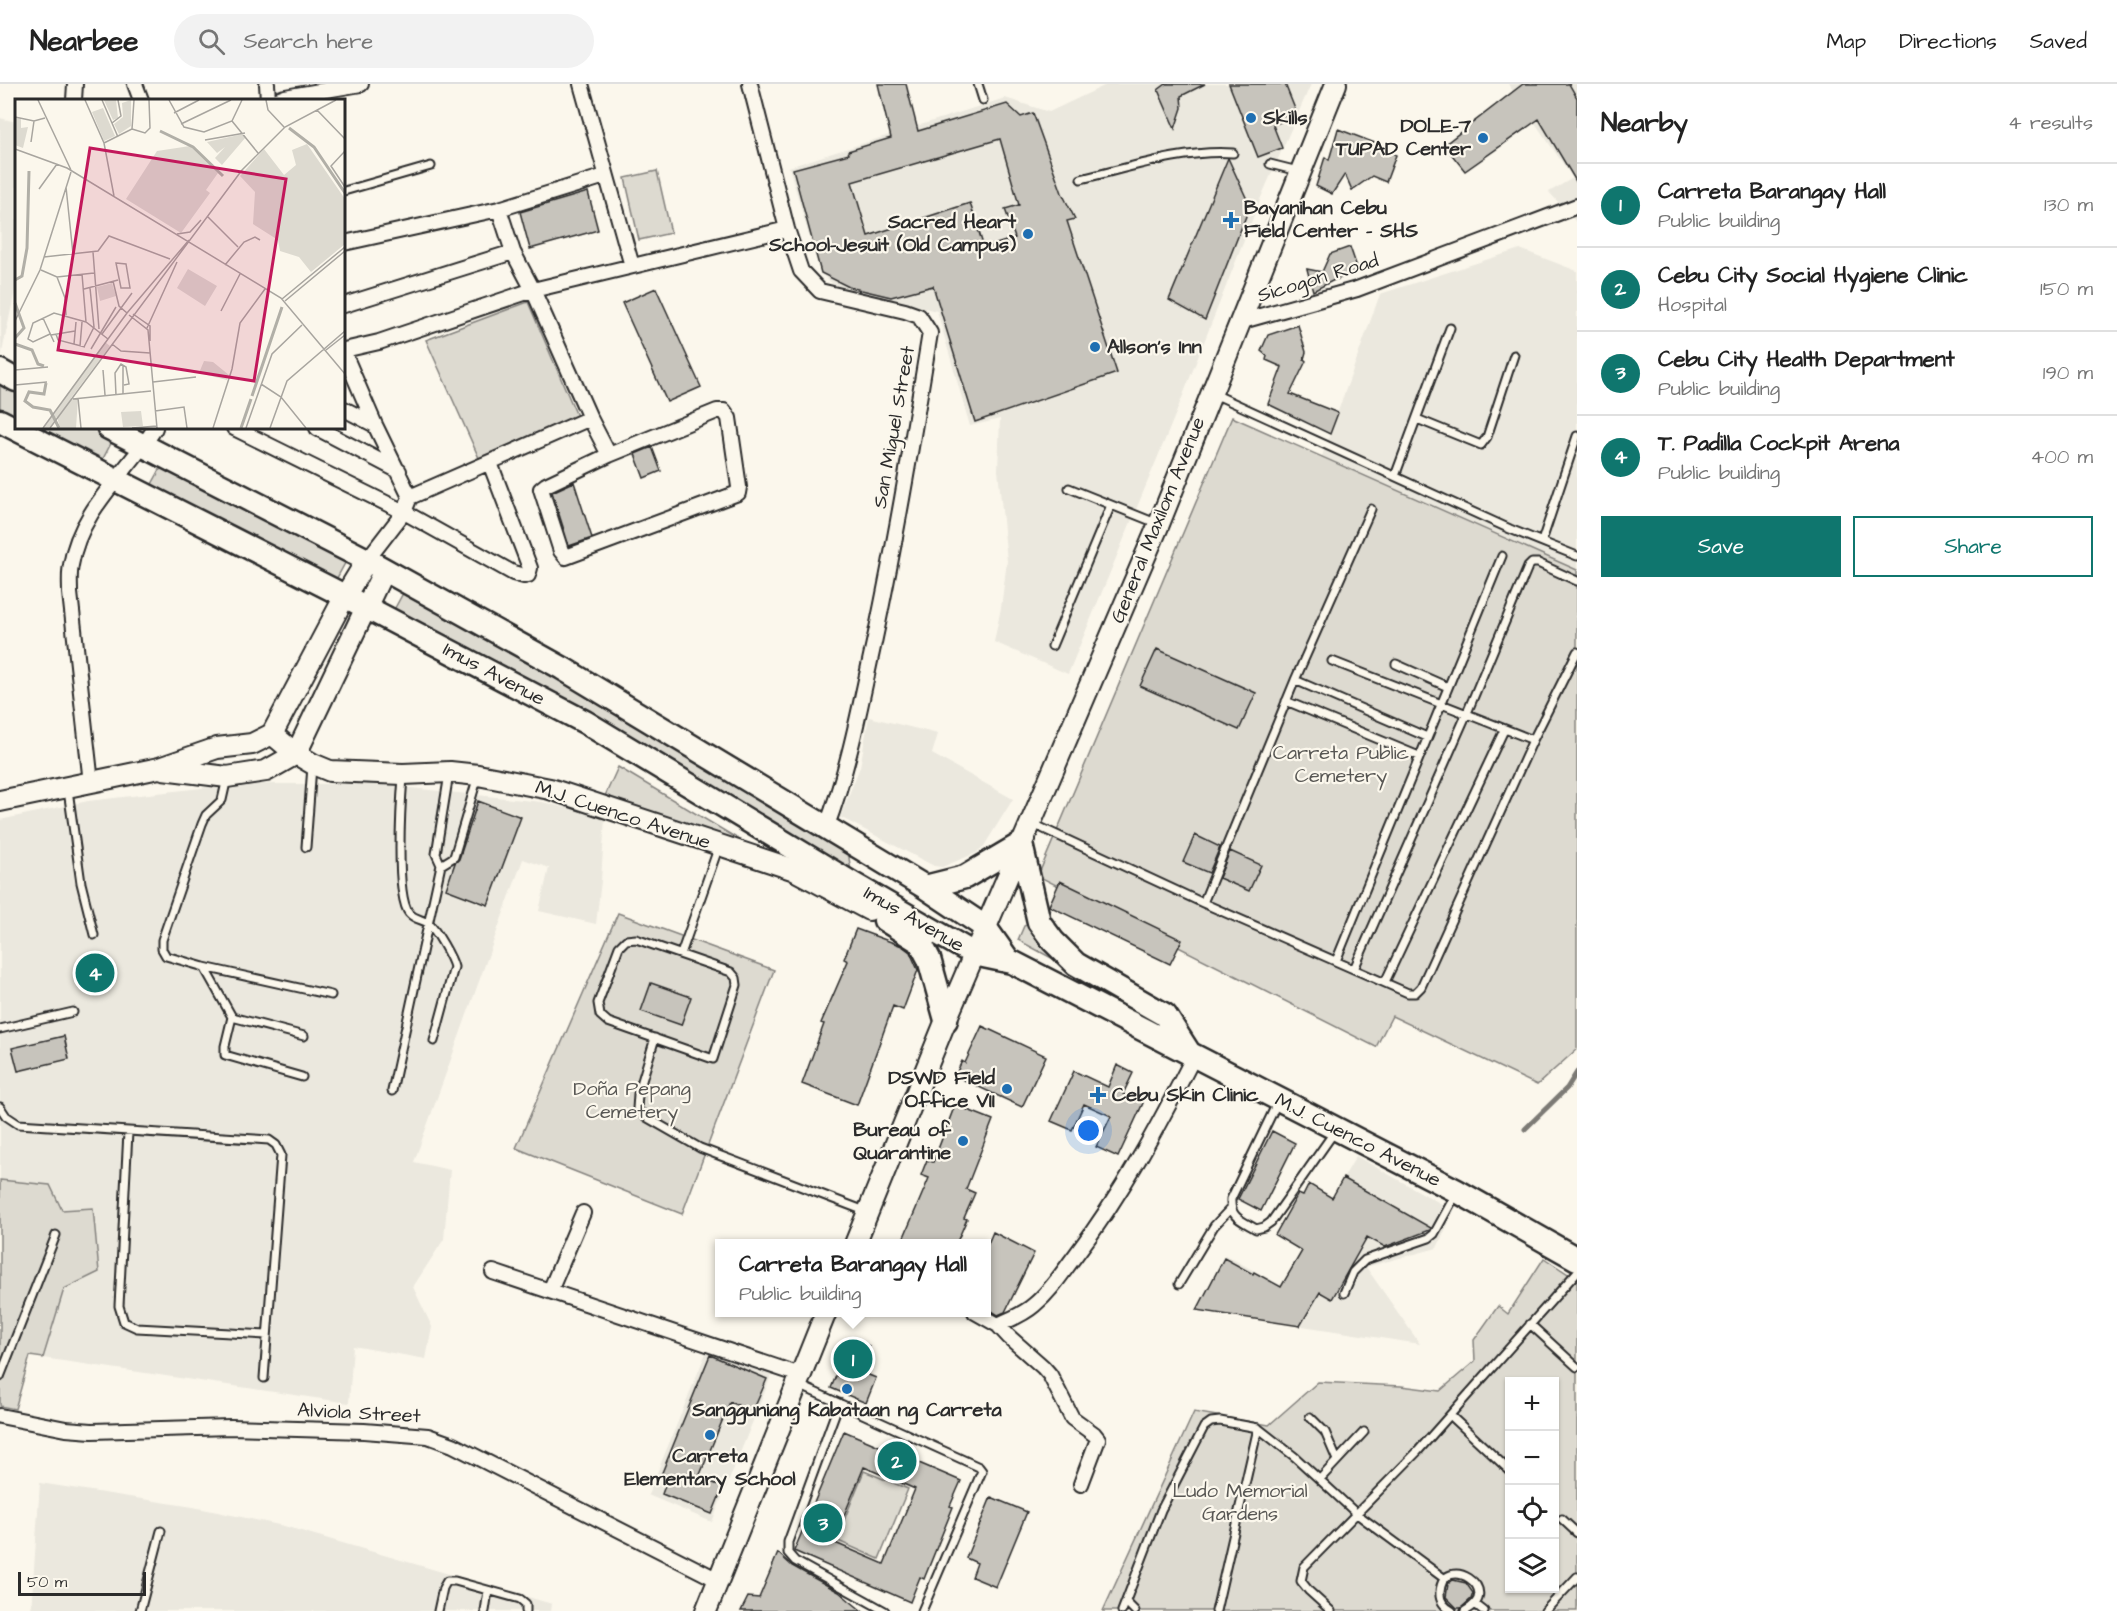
<!DOCTYPE html>
<html lang="en">
<head>
<meta charset="utf-8">
<style>
	body { margin:0; font-family:"Architects Daughter",sans-serif; background:#f2f2f2; color:#222 }
	.controls { position:absolute; right:18px; bottom:18px; display:grid; overflow:hidden; border-radius:0px; box-shadow:0 2px 4px #0004 }
	.controls button { width:54px; height:54px; display:grid; place-items:center; padding:0; border:0; border-bottom:2px solid #e0e0e0; background:#fff; color:#222; font:30px sans-serif }
	.scale { position:absolute; left:18px; bottom:15px; width:128px; box-sizing:border-box; padding-left:6px; border:3px solid #2b2b2b; border-top:0; font-size:16px; line-height:21px; white-space:nowrap; color:#2b2b2b; -webkit-text-stroke:4px #fbf7ec; paint-order:stroke }
	.you { position:absolute; left:1089px; top:1047px; width:21px; height:21px; margin:-15px; border:4px solid #fff; border-radius:50%; background:#1a73e8; box-shadow:0 0 0 9px #1a73e833 }
	.badge { display:grid; place-items:center; width:39px; height:39px; border-radius:50%; background:#0f766e; color:#fff; font-size:20px; font-weight:700 }
	.pin { position:absolute; translate:-50% -50%; border:3px solid #fff; box-shadow:0 2px 6px #0006 }
	.popup { position:absolute; left:715px; top:1155px; width:276px; height:78px; box-sizing:border-box; display:grid; place-content:center; border-radius:0px; background:#fff; filter:drop-shadow(0 2px 4px #0005); font-size:20px; white-space:nowrap; color:#767676 }
	.popup b { font-size:22px; color:#222 }
	.popup::after { content:''; position:absolute; left:50%; top:100%; margin-left:-12px; border:12px solid transparent; border-top-color:#fff }
	.list { margin:0; padding:0; list-style:none }
	h2 { display:flex; justify-content:space-between; align-items:center; height:78px; margin:0; padding:0 24px; font-size:26px }
	h2 small { font-size:20px; font-weight:400; color:#767676 }
	.list li { display:grid; grid-template-columns:39px 1fr auto; gap:18px; align-items:center; box-sizing:border-box; height:84px; padding:0 24px; border-top:2px solid #e0e0e0 }
	.list b { display:block; font-size:22px; white-space:nowrap }
	.list p { margin:0; font-size:20px; white-space:nowrap; color:#767676 }
	.list em { font-size:20px; font-style:normal; color:#767676 }
	.actions { display:flex; gap:12px; padding:18px 24px }
	.actions a { flex:1; padding:14px 0; border:2px solid #0f766e; border-radius:0px; text-align:center; font-size:21px; color:#0f766e }
	.actions .main { background:#0f766e; color:#fff }
	.icon { flex:none; width:33px; height:33px; fill:none; stroke:currentColor; stroke-width:2; stroke-linecap:round; stroke-linejoin:round }
	.map { position:relative; flex:none; width:1577px; height:1527px; overflow:hidden }
	header { display:flex; align-items:center; gap:36px; box-sizing:border-box; height:84px; padding:0 30px; background:#fff; border-bottom:2px solid #e0e0e0 }
	header strong { font-size:28px }
	nav { display:flex; gap:33px; margin-inline-start:auto; font-size:21px }
	.search { width:420px; height:54px; background:#f2f2f2; display:flex; align-items:center; gap:15px; box-sizing:border-box; padding:0 21px; border-radius:33px; color:#767676; font-size:22px }
	main { display:flex }
	aside { flex:1; background:#fff }
	.map>svg:first-child { display:block }
</style>
</head>
<body>
<header>
<strong>Nearbee</strong>
<div class="search"><svg class="icon" aria-label="search" viewBox="0 0 24 24"><circle cx="10" cy="10" r="6"/><path d="M15 15l6 6"/></svg>Search here</div>
<nav><a>Map</a><a>Directions</a><a>Saved</a></nav>
</header>
<main>
<div class="map">
<svg width="1577" height="1527" viewBox="0 0 1577 1527">
	<rect width="100%" height="100%" fill="#fbf7ec"/>
	<filter id="ink" filterUnits="userSpaceOnUse"><feTurbulence type="fractalNoise" baseFrequency=".0167" numOctaves="2"/><feDisplacementMap in="SourceGraphic" scale="12" xChannelSelector="R" yChannelSelector="G"/><feConvolveMatrix kernelMatrix="1 2 1 2 8 2 1 2 1" color-interpolation-filters="sRGB"/></filter>
	<g filter="url(#ink)">
		<path fill="#ebe8de" d="M1108,0H1311L1262,111L1176,329L1068,590L994,558L1001,524L1007,477L998,386L1000,335L970,342L937,227L866,211L833,200L820,189L789,83L1005,14L1049,28Z
			M1508,0H1577V139L1549,108L1573,94Z
			M0,34L16,38V202L1,273Z
			M1520,165L1577,187V486L1321,375L1380,210Z
			M869,633L938,650L932,670L1013,715L984,762L976,769L942,783L934,782L840,733L860,683Z
			M236,700H373L542,718L605,733L601,797L596,840L539,827L549,784L523,775L414,1078L450,1086L444,1155L413,1203L432,1243L426,1275L353,1262L349,1319L43,1274L64,1205L99,1188L92,1124L62,1126L50,1101L0,1096V736L88,717Z
			M1356,1072L1454,1127L1437,1164L1366,1183L1420,1260L1197,1226L1225,1171L1282,1202Z
			M708,1264L772,1290L712,1438L648,1411Z
			M40,1399L193,1423L284,1442L552,1520L551,1527H31Z"/>
		<path fill="#dddad0" stroke="#84827e" stroke-width="1.5" fill-rule="evenodd" d="M657,87L671,149L639,156L625,94Z
			M528,218L577,332L479,374L426,256Z
			M0,288L16,296V344H109L117,348L97,386L0,337Z
			M1232,333L1577,486V965L1537,1001L1392,932L1376,963L1038,792Z
			M167,373L351,468L331,505L146,411Z
			M408,500L857,762L849,774L853,800L389,535Z
			M618,683L785,783L605,712Z
			M618,829L774,886L682,1130L516,1064Z
			M1028,840L1059,878L1018,856L1024,842Z
			M0,1096L50,1101L62,1126L93,1124L99,1188L64,1205L43,1274L30,1272L15,1325L0,1322Z
			M1544,1174L1577,1196V1527H1103L1194,1328L1269,1341L1318,1298L1401,1302L1440,1307L1475,1277L1474,1256L1498,1222L1508,1230ZM1510,1298H1554V1504H1510Z
			M864,1387L908,1405L879,1475L836,1456Z"/>
		<g fill="none" stroke-linecap="round" stroke-linejoin="round">
			<path stroke="#7b7a75" stroke-width="5" d="M1525,1045L1567,1004L1577,988"/>
		</g>
		<path fill="#c7c4bc" stroke="#2b2b2b" stroke-width="1.5" fill-rule="evenodd" d="M878,0H906L918,47L1007,20L1021,33L1033,29L1062,109L1075,135L1067,137L1117,289L975,338L933,202L891,213L849,203L821,189L793,85L849,70L848,67L891,54ZM1000,55L1019,121L1005,125L1015,154L984,164L970,119L868,152L852,98Z
			M1166,0H1205L1181,12L1182,24L1175,45L1158,6Z
			M1229,0H1285L1295,25L1284,29L1287,35L1273,41L1282,64L1258,73Z
			M1523,0H1569L1577,14V99L1539,35L1465,87L1444,61Z
			M1338,45L1375,59V60L1396,71L1386,98L1372,92L1352,106L1345,90L1332,110L1316,102L1325,73L1329,76Z
			M1228,74L1250,122L1205,236L1169,216Z
			M588,108L598,146L530,165L520,128Z
			M1350,163L1358,186L1338,195V194L1313,207L1307,185L1322,188L1330,170Z
			M656,204L701,303L667,318L622,219Z
			M1298,241L1306,268L1304,275L1306,277L1290,310L1338,329L1330,350L1268,320L1282,283L1266,276L1267,272L1261,267L1268,251Z
			M652,363L661,387L644,394L635,370Z
			M574,398L592,454L569,462L552,408Z
			M1157,565L1256,609L1239,646L1140,602Z
			M478,717L521,733L488,821L446,805L455,779L459,775Z
			M1195,751L1220,763L1209,789L1183,778Z
			M1230,767L1261,781L1249,807L1219,794Z
			M1060,797L1182,856L1170,880L1049,822Z
			M856,845L902,862L910,868L918,886L903,926L893,922L857,1021L802,1000L824,940L821,939L848,877L844,875Z
			M651,899L691,913L681,941L641,927Z
			M982,942L1046,972L1022,1023L955,992L962,977L965,979Z
			M64,952L69,975L18,987L12,964Z
			M1117,981L1133,989L1123,1010L1143,1019L1118,1073L1096,1063L1111,1032L1084,1020L1072,1046L1051,1037L1074,987L1108,1003Z
			M955,1021L993,1036L966,1105L975,1109L964,1134L967,1135L956,1160H901L929,1094L921,1091L927,1076L933,1078Z
			M1272,1047L1295,1059L1261,1127L1238,1115Z
			M1343,1094L1431,1144L1430,1146L1385,1163L1367,1153L1332,1215L1320,1208L1300,1242L1197,1226L1224,1174L1253,1190L1254,1188L1281,1203L1302,1167L1275,1151L1298,1110L1303,1112L1309,1100L1332,1114Z
			M993,1148L1034,1169L1005,1228L998,1231L987,1224V1162Z
			M851,1255L869,1262L859,1287L876,1294L866,1319L831,1304Z
			M710,1271L767,1295L753,1327L730,1318L699,1393L723,1403L712,1430L662,1410L666,1399L659,1396Z
			M844,1347L961,1397L950,1422L953,1423L924,1495L920,1493L910,1518L794,1467ZM864,1383L915,1405L884,1480L833,1458Z
			M991,1413L1027,1428L996,1503L972,1493L977,1479L966,1474Z
			M778,1469L792,1482L839,1508L862,1527H741L748,1513L759,1514Z
			M1453,1496L1466,1499L1473,1509L1471,1515L1461,1524H1457L1446,1513L1448,1500Z"/>
		<g fill="none" stroke-linecap="round" stroke-linejoin="round">
			<defs>
				<path id="lane" d="M978,0L983,16
					M1270,80L1298,87
					M1081,95C1128,84 1185,65 1233,69
					M344,107L431,82
					M1212,309L1510,445L1577,472
					M1417,335L1481,361L1487,353L1514,271
					M1395,392L1450,244
					M1069,404L1156,439
					M1542,457L1577,352
					M1052,562L1111,421
					M1332,577L1533,656
					M1396,580L1448,603
					M1295,596L1427,653
					M1286,617L1419,672
					M403,693C401,718 395,812 409,829C415,836 423,835 429,840C436,846 452,874 454,883L434,957
					M227,694L222,716L206,731L202,740L162,856V865L166,872L204,883L331,911
					M68,706L81,799L94,851
					M1031,739L1203,819L1408,909H1415L1421,903L1533,656L1577,568
					M306,763L312,682
					M441,781L454,773L478,692
					M1203,819L1295,596L1371,425
					M636,855L731,888L736,894L737,901L713,975L608,938L600,931L598,919L619,863L626,856Z
					M681,870L719,762
					M1336,877L1502,472
					M204,883L232,933L225,962V971L302,993
					M1354,885L1467,629L1528,483L1532,479H1538L1577,497
					M1385,898L1504,646
					M232,933L304,952
					M0,945L73,928
					M655,954L638,1010L637,1025L646,1033L700,1064L865,1127
					M392,1007L441,781L436,770L449,690
					M1278,1017L1231,1115C1230,1134 1241,1136 1256,1145L1264,1143L1271,1138L1335,1047
					M0,1023L6,1032L18,1040L269,1056L276,1061L281,1071L264,1294
					M128,1048L119,1222L124,1238L137,1244L267,1251
					M1179,1200L1214,1142L1230,1125
					M1344,1209L1353,1188L1365,1176L1429,1154L1434,1150L1456,1110
					M1530,1240L1577,1283
					M0,1293L56,1151
					M799,1301L979,1383L982,1387L922,1527
					M839,1319L788,1458V1469L795,1477L885,1527
					M1450,1331L1510,1387
					M1310,1333L1325,1348L1337,1376
					M1320,1395L1364,1348
					M1562,1435L1577,1449
					M1126,1518L1135,1527
					M1475,1520L1484,1527
					M140,1527L161,1447
					M438,1527L443,1504L447,1497H455L520,1515L526,1520V1527
					M485,1527L488,1507
					M1122,1527L1161,1426L1204,1343L1211,1338L1220,1337L1258,1344L1295,1373L1357,1430L1445,1495
					M1216,1527L1258,1344
					M1331,1527L1309,1507L1301,1497L1304,1483L1418,1367L1577,1188
					M1452,1527C1445,1523 1439,1517 1440,1508C1443,1467 1506,1506 1465,1527
					M1545,1527L1577,1493"/>
				<path id="street" d="M135,0L141,16
					M267,0L268,16
					M581,0L632,182
					M750,0L787,145L801,187L820,207L905,227L919,232L930,249C912,359 894,468 870,577C858,633 847,689 826,744
					M74,16L75,0
					M277,16L285,13L361,0
					M499,125L513,168L533,206L590,334L609,371
					M344,159L499,125L605,92
					M344,221L513,168
					M1239,238L1357,205L1577,122
					M344,266L379,258L533,206L787,145
					M344,269L375,341L410,413
					M344,325L375,341
					M717,327H724L729,334L739,403L738,409L566,473L561,467L541,405L546,401L609,371Z
					M234,344L404,428L513,489L524,492L528,491L530,484L490,379
					M317,344L399,387
					M367,476L404,428L410,413L590,334
					M91,699L70,509C70,500 69,490 71,481C80,425 127,389 155,344
					M493,1188L800,1291
					M550,1207L583,1129
					M975,1228L998,1241L1009,1253L1043,1283L1050,1291L1072,1334L1094,1350L1098,1355L1081,1400
					M998,1241C1011,1235 1024,1230 1034,1221C1051,1207 1062,1189 1075,1172C1122,1110 1159,1041 1194,972
					M0,1332L66,1345L92,1347L231,1343L364,1347L428,1352L453,1361L718,1496"/>
				<path id="secondary" d="M272,650L296,670L313,680L330,687L403,690L450,688L478,691L550,705L792,785L869,826
					M163,685L227,693L266,687L296,670L384,486
					M0,717L159,684L217,664L252,660L272,650L345,512L367,476
					M855,1160L946,936L1159,440L1336,0
					M706,1527L826,1228"/>
				<path id="primary" d="M0,287L16,296
					M0,337L331,505L585,638L853,800L974,870L1012,878L1457,1107L1577,1175
					M109,344L367,476L562,584L925,803L985,843L1009,877
					M925,803L965,793L1021,760L1039,838L1053,857L1076,880L1165,931L1188,967
					M885,836L920,858L929,875L946,936"/>
			</defs>
			<use href="#lane" stroke="#2b2b2b" stroke-width="11"/>
			<use href="#street" stroke="#2b2b2b" stroke-width="18"/>
			<use href="#secondary" stroke="#2b2b2b" stroke-width="24"/>
			<use href="#primary" stroke="#2b2b2b" stroke-width="27"/>
			<use href="#lane" stroke="#fbf7ec" stroke-width="7"/>
			<use href="#street" stroke="#fbf7ec" stroke-width="14"/>
			<use href="#secondary" stroke="#fbf7ec" stroke-width="20"/>
			<use href="#primary" stroke="#fbf7ec" stroke-width="22"/>
		</g>
	</g>
	<g fill="#1f6fb2" stroke="#fbf7ec" stroke-width="2">
		<circle cx="1251" cy="34" r="6"/>
		<circle cx="1483" cy="54" r="6"/>
		<path d="M1228 127h6v6h6v6h-6v6h-6v-6h-6v-6h6z"/>
		<circle cx="1028" cy="150" r="6"/>
		<circle cx="1095" cy="263" r="6"/>
		<circle cx="1007" cy="1005" r="6"/>
		<path d="M1095 1002h6v6h6v6h-6v6h-6v-6h-6v-6h6z"/>
		<circle cx="963" cy="1057" r="6"/>
		<circle cx="847" cy="1305" r="6"/>
		<circle cx="710" cy="1351" r="6"/>
	</g>
	<g text-anchor="middle" dominant-baseline="central" stroke-width="4.5" stroke-linejoin="round" paint-order="stroke">
		<g font-size="20" font-weight="bold" fill="#2b2b2b" stroke="#fbf7ec" text-anchor="start">
			<text x="1263" y="34">Skills</text>
			<text x="1471" y="42" text-anchor="end">DOLE-7<tspan x="1471" dy="23">TUPAD Center</tspan></text>
			<text x="1244" y="124">Bayanihan Cebu<tspan x="1244" dy="23">Field Center - SHS</tspan></text>
			<text x="1016" y="138" text-anchor="end">Sacred Heart<tspan x="1016" dy="23">School-Jesuit (Old Campus)</tspan></text>
			<text x="1107" y="263">Allson's Inn</text>
			<text x="995" y="994" text-anchor="end">DSWD Field<tspan x="995" dy="23">Office VII</tspan></text>
			<text x="1112" y="1011">Cebu Skin Clinic</text>
			<text x="951" y="1046" text-anchor="end">Bureau of<tspan x="951" dy="23">Quarantine</tspan></text>
			<text x="847" y="1326" text-anchor="middle">Sangguniang Kabataan ng Carreta</text>
			<text x="710" y="1372" text-anchor="middle">Carreta<tspan x="710" dy="23">Elementary School</tspan></text>
		</g>
		<g font-size="20" fill="#2b2b2b" stroke="#fbf7ec">
			<text transform="translate(1318 194) rotate(-17)">Sicogon Road</text>
			<text transform="translate(894 343) rotate(-80)">San Miguel Street</text>
			<text transform="translate(1158 436) rotate(-68)">General Maxilom Avenue</text>
			<text transform="translate(494 590) rotate(28)">Imus Avenue</text>
			<text transform="translate(623 731) rotate(18)">M.J. Cuenco Avenue</text>
			<text transform="translate(914 835) rotate(30)">Imus Avenue</text>
			<text transform="translate(1358 1056) rotate(27)">M.J. Cuenco Avenue</text>
			<text transform="translate(359 1329) rotate(3)">Alviola Street</text>
		</g>
		<g font-size="20" fill="#585754" stroke="#fbf7ec">
			<text x="1341" y="669">Carreta Public<tspan x="1341" dy="23">Cemetery</tspan></text>
			<text x="632" y="1005">Doña Pepang<tspan x="632" dy="23">Cemetery</tspan></text>
			<text x="1240" y="1407">Ludo Memorial<tspan x="1240" dy="23">Gardens</tspan></text>
		</g>
	</g>
	<g transform="translate(15 15)">
		<rect width="330" height="330" fill="#fbf7ec"/>
		<path d="M89,1H101L103,19L98,21ZM116,1V27L104,35L99,25L108,18L107,4ZM88,9L100,37L89,42L77,13ZM1,19L6,20V29L13,28L8,49L0,46ZM228,35L231,38L207,66L200,59L210,48L202,54L192,43ZM292,45L330,100V145L296,173L284,158L265,152L263,141L238,125L240,93L225,77L249,50L269,76L281,66L277,51ZM175,47L203,74L191,91L195,94L166,134L111,100L142,52ZM173,170L202,187L190,207L162,189ZM97,184L101,197L85,202L82,188ZM90,243L95,247L56,299L63,300L61,329H45L42,318L35,329H28ZM189,262L198,263L214,276L212,281L184,274ZM126,312L128,327L108,328L106,313Z" fill="#dddad0"/>
		<path fill="none" stroke="#b1afa7" stroke-width="3" d="M274,29L299,48L330,94M145,32L178,48L208,77M0,181L7,177L12,149L14,72M0,204L9,229L0,239M0,245L17,251L23,265L29,267M31,284L29,295L14,293L10,302L18,308L35,311L44,329M237,297L267,208M226,329L236,300"/>
		<path fill="none" stroke="#a8a59f" stroke-width="1.5" d="M23,1L56,71M70,1L89,44L99,97M87,1L103,38M154,1L169,28L189,33L217,22L227,1M251,1L253,11L269,28M302,11L330,40M159,14L184,1M0,18L19,22L30,19M217,22L243,54M97,24L106,17L103,1M166,25L216,1M117,30L130,34L135,29L134,1M190,41L230,34M16,43L19,22M89,44L117,30L119,1M0,50L52,69L266,199L330,275M330,52L316,67L330,88M51,88L58,155M24,90L42,65M193,118L223,148M162,135L175,133L186,121M78,153L84,230M29,158L83,152L94,137L155,160M101,164L111,165L115,189H106ZM210,166L229,143L240,138L245,141M26,171L42,178L79,174M67,175L71,223M42,178L50,199L51,216M98,182L104,207L112,214M69,190L103,181M267,200L330,148M270,202L330,152M206,212L225,175M118,215L135,227V242M114,216L133,231L142,329M28,219L39,243M0,222L25,171L56,73M132,229L162,163M35,235L18,243L13,240L18,224L39,214L71,223L93,240M41,235L43,241L70,248M87,235L117,194M36,236L60,232M59,245L61,223M97,245L106,252L135,254M65,247L67,223M69,248L79,228L75,189M76,250L101,208M311,251L330,236M108,266V295M0,271L33,268M88,271L90,296M138,283L181,278M246,285L266,298L291,329M0,286L32,283M101,296L100,274L106,265L111,268L114,285L109,286M63,299L66,329M58,300L136,292M140,312L169,308L172,329M28,329L112,214L174,141M35,329L227,71L270,28L321,1M117,329L142,327M198,329L217,270L225,224L250,190M231,329L257,255L287,226M255,329L272,282L330,232"/>
		<path fill="#c2185b" fill-opacity="0.15" stroke="#c2185b" stroke-width="3" d="M75,49L271,80L239,282L43,251Z"/>
		<rect width="330" height="330" fill="none" stroke="#2b2b2b" stroke-width="3"/>
	</g>
</svg>
<div class="controls">
<button>+</button>
<button>−</button>
<button><svg class="icon" aria-label="locate" viewBox="0 0 24 24"><circle cx="12" cy="12" r="6"/><path d="M12 2v4M12 18v4M2 12h4M18 12h4"/></svg></button>
<button><svg class="icon" aria-label="layers" viewBox="0 0 24 24"><path d="M12 4l9 5-9 5-9-5zM3 14l9 5 9-5"/></svg></button>
</div>
<div class="scale">50 m</div>
<div class="you"></div>
<div class="pin badge" style="left:853px;top:1275px">1</div>
<div class="popup"><b>Carreta Barangay Hall</b>Public building</div>
<div class="pin badge" style="left:897px;top:1377px">2</div>
<div class="pin badge" style="left:823px;top:1439px">3</div>
<div class="pin badge" style="left:95px;top:889px">4</div>
</div>
<aside>
<h2>Nearby<small>4 results</small></h2>
<ul class="list">
<li><span class="badge">1</span><div><b>Carreta Barangay Hall</b><p>Public building</p></div><em>130 m</em></li>
<li><span class="badge">2</span><div><b>Cebu City Social Hygiene Clinic</b><p>Hospital</p></div><em>150 m</em></li>
<li><span class="badge">3</span><div><b>Cebu City Health Department</b><p>Public building</p></div><em>190 m</em></li>
<li><span class="badge">4</span><div><b>T. Padilla Cockpit Arena</b><p>Public building</p></div><em>400 m</em></li>
</ul>
<div class="actions"><a class="main">Save</a><a>Share</a></div>
</aside>
</main>
</body>
</html>
